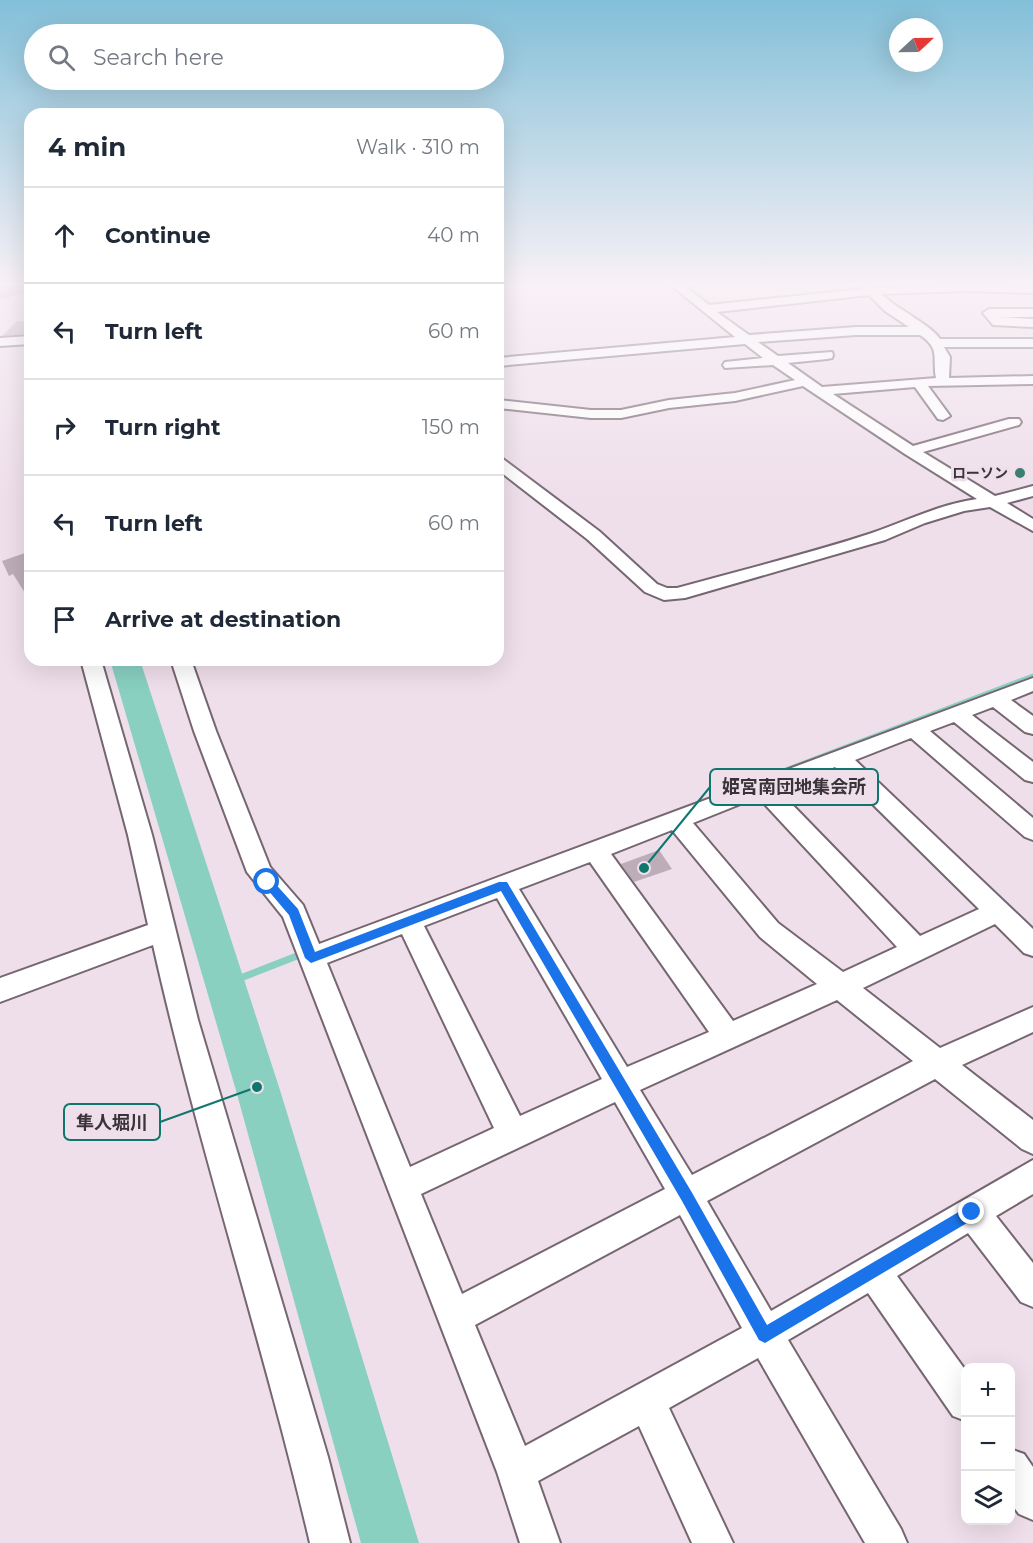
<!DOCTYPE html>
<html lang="en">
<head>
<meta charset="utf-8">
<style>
	body { margin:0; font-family:Montserrat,"Noto Sans JP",sans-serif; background:#f6f6f7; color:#1f2937 }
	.controls { position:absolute; right:18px; bottom:18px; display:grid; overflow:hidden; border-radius:12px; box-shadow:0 6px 24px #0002 }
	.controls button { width:54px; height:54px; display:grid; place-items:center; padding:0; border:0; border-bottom:2px solid #e0e1e3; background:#fff; color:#1f2937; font:30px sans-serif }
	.compass { position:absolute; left:889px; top:18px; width:54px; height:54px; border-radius:50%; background:#fff; box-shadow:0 6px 24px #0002; rotate:68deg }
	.stop { position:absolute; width:18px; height:18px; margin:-14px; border:4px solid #1a73e8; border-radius:50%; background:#fff }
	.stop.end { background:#1a73e8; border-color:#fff; box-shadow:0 2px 6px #0008 }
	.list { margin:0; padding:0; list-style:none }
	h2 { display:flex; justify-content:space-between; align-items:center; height:78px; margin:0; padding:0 24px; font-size:26px }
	h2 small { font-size:20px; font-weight:400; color:#747a83 }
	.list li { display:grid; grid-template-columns:39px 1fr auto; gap:18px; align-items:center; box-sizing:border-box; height:96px; padding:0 24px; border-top:2px solid #e0e1e3 }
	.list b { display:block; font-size:22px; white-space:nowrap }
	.list em { font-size:20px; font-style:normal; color:#747a83 }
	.icon { flex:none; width:33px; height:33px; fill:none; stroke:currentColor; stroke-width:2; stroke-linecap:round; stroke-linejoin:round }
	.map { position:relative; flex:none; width:1033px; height:1543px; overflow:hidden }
	.search { position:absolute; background:#fff; box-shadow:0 6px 24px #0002; left:24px; top:24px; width:480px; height:66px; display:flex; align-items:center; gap:15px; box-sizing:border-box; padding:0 21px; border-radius:33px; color:#747a83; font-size:22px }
	.panel { position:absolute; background:#fff; box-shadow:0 6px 24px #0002; left:24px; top:108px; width:480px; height:558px; border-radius:18px }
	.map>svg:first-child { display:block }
</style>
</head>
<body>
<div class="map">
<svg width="1033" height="1543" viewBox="0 0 1033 1543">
	<rect width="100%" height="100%" fill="#efdfeb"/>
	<path fill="#c698bd" d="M0,282H30V290L4,299H0Z"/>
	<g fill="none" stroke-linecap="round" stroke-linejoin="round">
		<path stroke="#89d0c1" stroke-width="5" d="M757,781L1033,676"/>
		<path stroke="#89d0c1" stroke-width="7" d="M225,984L302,954"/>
		<path fill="#89d0c1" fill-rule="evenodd" d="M110,660H140L279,1087L419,1543H361L235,1087Z"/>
	</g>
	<path fill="#bcadb9" d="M17,321L30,322V334L2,336Z
		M25,553L30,564V601L13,574L9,576L2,561Z
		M659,850L672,869L634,882L621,864Z"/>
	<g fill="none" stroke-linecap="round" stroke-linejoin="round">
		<defs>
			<path id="minor" d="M667,282H680L709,305L862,289L859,285L862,282L869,283L874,288L966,285L1033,287V293L966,291L881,294C898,310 930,324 940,339H1033V347H944L950,357L949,378L1033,376V384L928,386L950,416L943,420L938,419L915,387L833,394L913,446L1009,419H1019L1021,422L1019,425L923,452L995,496L1033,486V496L1007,503L1033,519V531L990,507L964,511L925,523L885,540L685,598L664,600L645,592L587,539L498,470V457L503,459L599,531L657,584L667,588H677C742,570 808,554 872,533C907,521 940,504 977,499L905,454L803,386L735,401L669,408L621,418H591L498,408V400L591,410H621L669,400L735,393L795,380L773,365L725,368L723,365L725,362L763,358L745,344L498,366V358L735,337ZM869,295L885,311L909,327H856L749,335L717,312ZM856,335H920C941,349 932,358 936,378L822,387L788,363L827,359L832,358L833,355L832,352L778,356L758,342Z
				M989,309H1033V317H999L1033,319V327L993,325L983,313Z
				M30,336V344L0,346V338Z
				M81,660H101L152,835L198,1020L328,1457L350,1543H310C263,1342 198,1146 153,945L0,1002V978L148,925L128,835Z
				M171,660H191L216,731L270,867L303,905L319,944L1033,678V691L1011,700L1033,716V734L1025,732L993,707L972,715L1033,762V782L1025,780L954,722L930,731L1033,818V840L1025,837L911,738L855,760L1033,929V956L1024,953L995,924L863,988L940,1048L1033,1007V1032L962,1065L1033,1120V1154L1022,1149L935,1079L707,1201L771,1311L1033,1160V1194L996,1216L1033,1263V1307L1021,1302L968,1233L897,1276L966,1371V1421L953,1416L868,1293L788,1340L901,1529L907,1543H865L758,1358L669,1408L733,1543H692L639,1426L538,1481L560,1543H520L497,1472L283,917L247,872L194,731ZM835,767L979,909L920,936L778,790ZM758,797L897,947L843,972L778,923L693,823ZM672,830L760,937L817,984L733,1021L611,854ZM590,862L709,1032L627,1067L519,889ZM497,898L602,1079L520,1116L424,926ZM402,934L494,1128L410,1167L327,963ZM837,1000L913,1061L692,1175L640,1090ZM615,1102L665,1189L462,1294L421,1194ZM680,1215L742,1328L525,1446L475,1325Z
				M1010,1449L1024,1454L1033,1467V1520L1019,1514L1010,1502Z"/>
		</defs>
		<use href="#minor" stroke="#756671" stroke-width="4"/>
		<use href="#minor" fill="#fff" fill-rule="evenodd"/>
	</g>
	<linearGradient id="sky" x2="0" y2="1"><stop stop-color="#82bfd8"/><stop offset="0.57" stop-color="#f8f1f6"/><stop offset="1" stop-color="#f8f1f6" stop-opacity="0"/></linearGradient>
	<rect width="1033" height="498" fill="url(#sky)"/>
	<path fill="#1a73e8" d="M267,878L271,879L298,909L315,952L499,882H507L691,1191L767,1325L967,1207L972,1205L977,1207L979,1212L977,1217L770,1340L765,1343L759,1340L682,1201L501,891L311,963L305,958L289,915L261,882Z"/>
	<circle fill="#3b7e72" stroke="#efdfeb" stroke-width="2" cx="1020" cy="473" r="6"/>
	<g text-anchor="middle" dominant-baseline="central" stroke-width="6" stroke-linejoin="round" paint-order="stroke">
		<g font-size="14" font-weight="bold" fill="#3a3439" stroke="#efdfeb" text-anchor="end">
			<text x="1008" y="473">ローソン</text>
		</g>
	</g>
	<path fill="none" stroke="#0f766e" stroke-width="2" d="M644 868L710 787M257 1087L160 1122"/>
	<g fill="#0f766e" stroke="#efdfeb" stroke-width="2">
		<circle cx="644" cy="868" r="6"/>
		<circle cx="257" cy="1087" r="6"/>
	</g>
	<g fill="#efdfeb" stroke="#0f766e" stroke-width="2">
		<rect x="710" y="769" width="168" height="36" rx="6"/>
		<rect x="64" y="1104" width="96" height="36" rx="6"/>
	</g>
	<g font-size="18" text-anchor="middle" font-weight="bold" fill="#3a3439">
		<text x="794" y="793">姫宮南団地集会所</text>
		<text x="112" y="1129">隼人堀川</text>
	</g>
</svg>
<div class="controls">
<button>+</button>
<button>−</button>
<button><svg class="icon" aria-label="layers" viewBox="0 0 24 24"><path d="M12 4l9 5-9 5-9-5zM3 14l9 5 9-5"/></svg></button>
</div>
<svg class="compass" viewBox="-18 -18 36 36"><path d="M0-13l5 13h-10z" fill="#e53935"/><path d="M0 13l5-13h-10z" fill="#747a83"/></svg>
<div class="stop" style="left:267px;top:882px"></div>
<div class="stop end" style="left:972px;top:1212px"></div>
<div class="search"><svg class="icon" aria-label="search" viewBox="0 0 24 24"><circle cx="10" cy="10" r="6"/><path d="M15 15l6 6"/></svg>Search here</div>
<section class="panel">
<h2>4 min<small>Walk · 310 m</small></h2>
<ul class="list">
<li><svg class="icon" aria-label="ahead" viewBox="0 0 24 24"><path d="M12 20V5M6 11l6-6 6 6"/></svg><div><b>Continue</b></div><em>40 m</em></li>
<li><svg class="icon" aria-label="left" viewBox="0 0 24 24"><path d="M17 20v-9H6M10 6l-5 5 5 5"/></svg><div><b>Turn left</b></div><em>60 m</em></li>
<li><svg class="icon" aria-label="right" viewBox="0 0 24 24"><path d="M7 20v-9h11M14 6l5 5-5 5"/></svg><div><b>Turn right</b></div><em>150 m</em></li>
<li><svg class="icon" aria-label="left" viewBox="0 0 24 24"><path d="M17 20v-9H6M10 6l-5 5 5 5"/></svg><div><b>Turn left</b></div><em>60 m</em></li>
<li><svg class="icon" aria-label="arrive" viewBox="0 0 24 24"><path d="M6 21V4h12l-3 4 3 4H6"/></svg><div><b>Arrive at destination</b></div></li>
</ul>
</section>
</div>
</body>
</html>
